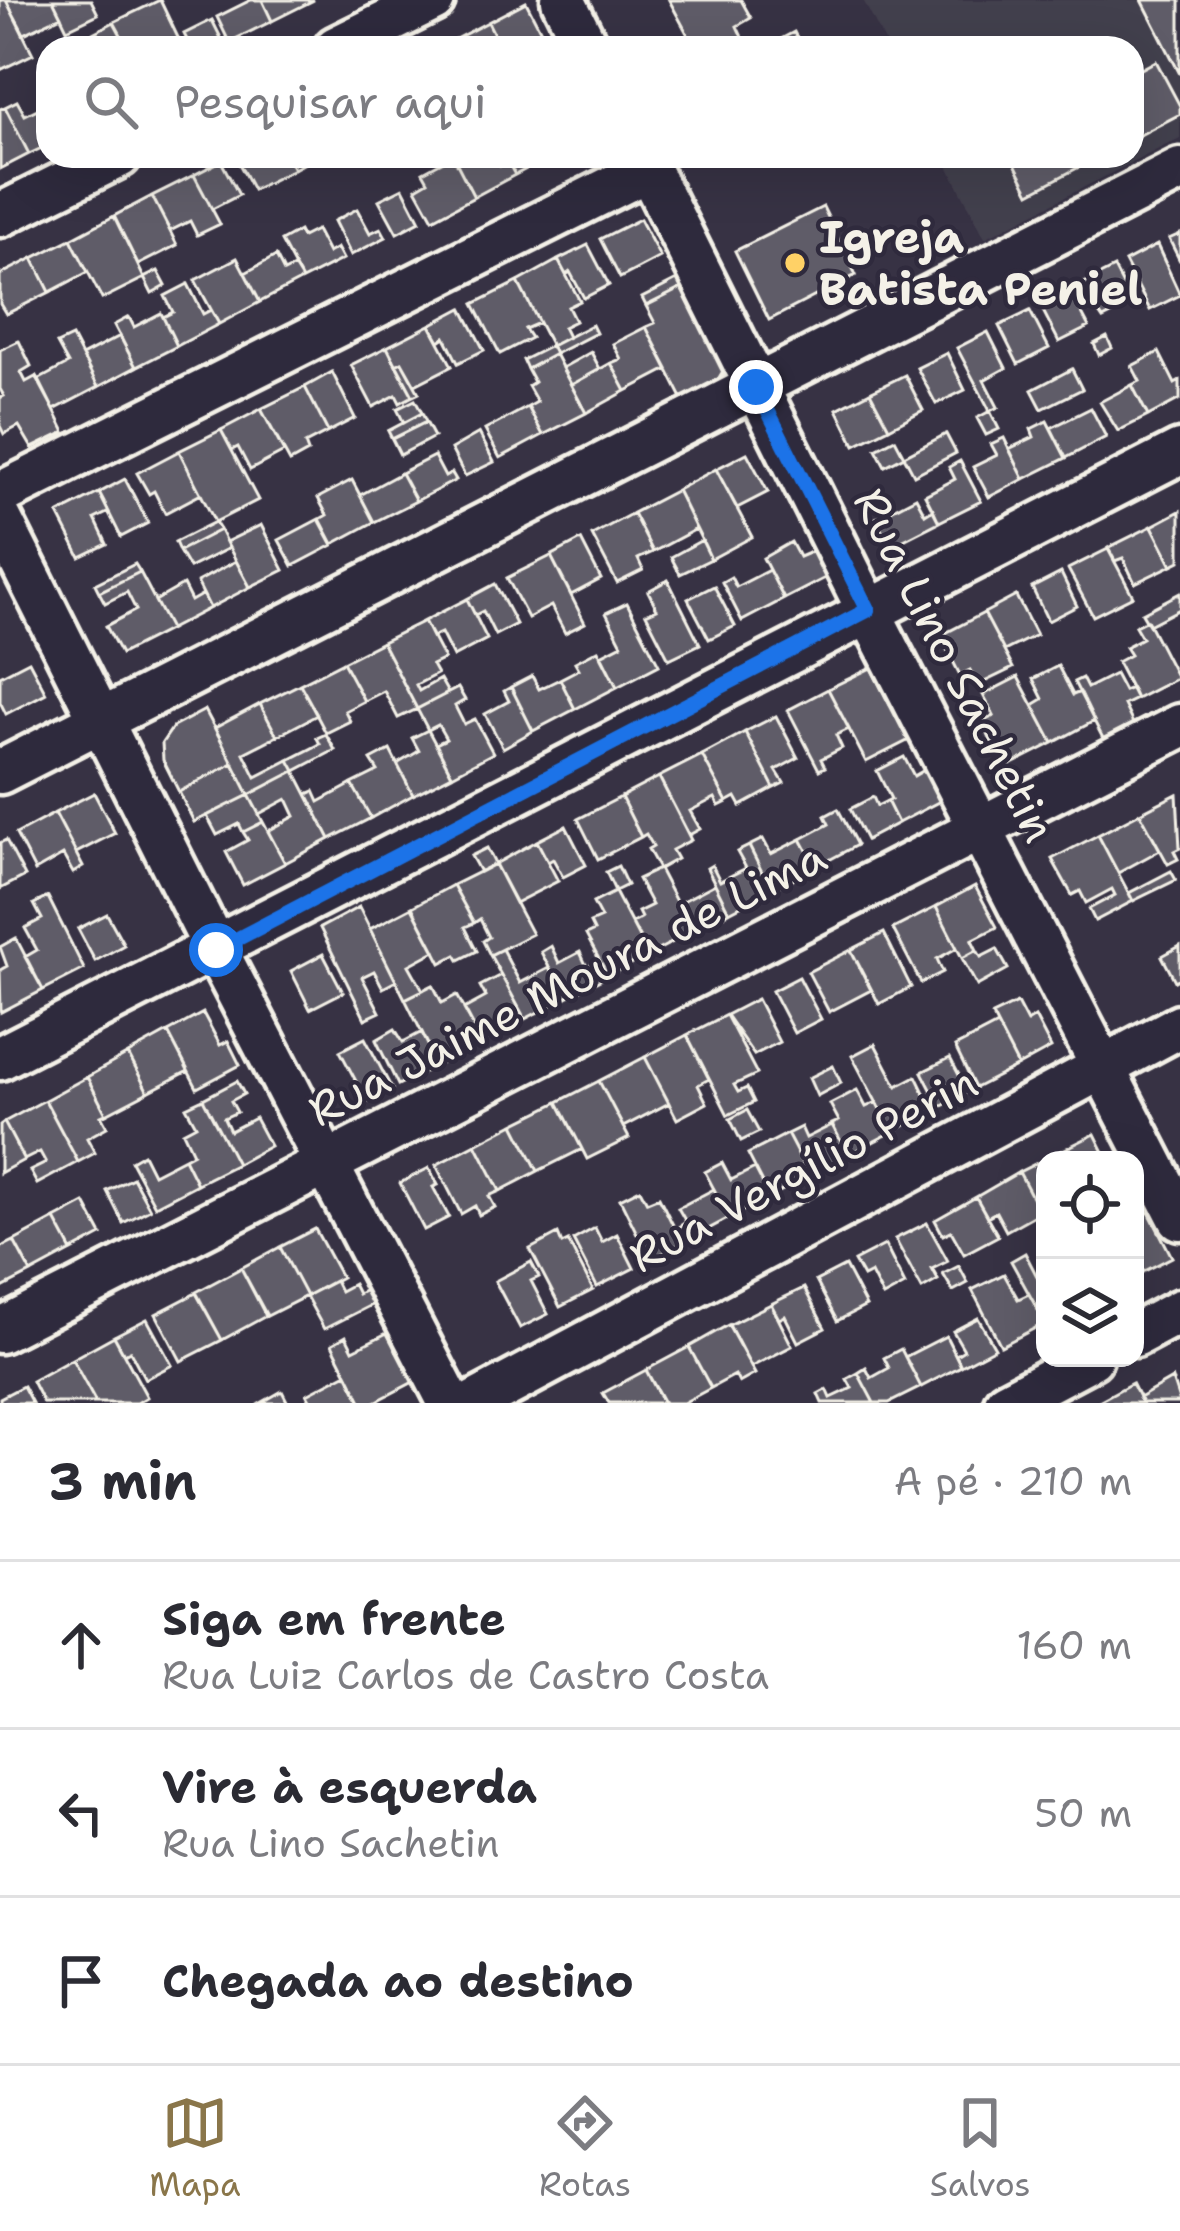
<!DOCTYPE html>
<html lang="pt">
<head>
<meta charset="utf-8">
<style>
	body { margin:0; font-family:"Shantell Sans",sans-serif; background:#f7f7f7; color:#2b2b33 }
	.controls { position:absolute; right:36px; bottom:36px; display:grid; overflow:hidden; border-radius:24px; box-shadow:0 12px 48px #0002 }
	.controls button { width:108px; height:108px; display:grid; place-items:center; padding:0; border:0; border-bottom:3px solid #e1e1e2; background:#fff; color:#2b2b33; font:60px sans-serif }
	.stop { position:absolute; width:36px; height:36px; margin:-27px; border:9px solid #1a73e8; border-radius:50%; background:#fff }
	.stop.end { background:#1a73e8; border-color:#fff; box-shadow:0 3px 12px #0008 }
	.list { margin:0; padding:0; list-style:none }
	h2 { display:flex; justify-content:space-between; align-items:center; height:156px; margin:0; padding:0 48px; font-size:51px }
	h2 small { font-size:39px; font-weight:400; color:#7c7c81 }
	.list li { display:grid; grid-template-columns:78px 1fr auto; gap:36px; align-items:center; box-sizing:border-box; height:168px; padding:0 48px; border-top:3px solid #e1e1e2 }
	.list b { display:block; font-size:45px; white-space:nowrap }
	.list p { margin:0; font-size:39px; white-space:nowrap; color:#7c7c81 }
	.list em { font-size:39px; font-style:normal; color:#7c7c81 }
	.icon { flex:none; width:66px; height:66px; fill:none; stroke:currentColor; stroke-width:2; stroke-linecap:round; stroke-linejoin:round }
	.map { position:relative; flex:none; width:1180px; height:1403px; overflow:hidden }
	.search { position:absolute; background:#fff; box-shadow:0 12px 48px #0002; left:36px; right:36px; top:36px; height:132px; display:flex; align-items:center; gap:30px; box-sizing:border-box; padding:0 42px; border-radius:36px; color:#7c7c81; font-size:45px }
	.sheet { height:660px; background:#fff }
	nav { display:flex; justify-content:space-around; align-items:center; box-sizing:border-box; height:168px; border-top:3px solid #e1e1e2; background:#fff; font-size:33px; color:#7c7c81 }
	nav a { display:grid; justify-items:center; gap:6px }
	nav .on { color:#8a764a }
	.map>svg:first-child { display:block }
</style>
</head>
<body>
<div class="map">
<svg width="1180" height="1403" viewBox="0 0 1180 1403">
	<rect width="100%" height="100%" fill="#373244"/>
	<filter id="ink" filterUnits="userSpaceOnUse"><feTurbulence type="fractalNoise" baseFrequency=".00833" numOctaves="2"/><feDisplacementMap in="SourceGraphic" scale="24" xChannelSelector="R" yChannelSelector="G"/><feConvolveMatrix kernelMatrix="1 2 1 2 8 2 1 2 1" color-interpolation-filters="sRGB"/></filter>
	<g filter="url(#ink)">
		<path fill="#433f4e" d="M863,0H1180V138L985,238L943,156H1132V48H888Z"/>
		<path fill="#5f5c67" stroke="#f4f1e8" stroke-width="3" d="M0,0H6L33,54L0,70Z
			M6,0H53L61,16L24,34Z
			M53,0H91L98,14L67,29Z
			M160,0L183,48H128L114,22Z
			M251,0H262L272,21L229,42L217,17Z
			M262,0H314L272,21Z
			M669,0H741L751,18L737,26L747,48H695Z
			M1142,0H1180V74Z
			M526,2L543,35L534,40L538,48H501L488,22Z
			M212,20L226,48H191L184,34Z
			M114,22L128,48H100L93,33Z
			M488,22L501,48H450L448,43Z
			M794,32L802,48H764Z
			M1156,61L1180,106V114L1132,139V74Z
			M17,101L25,115L48,104V145L29,154L5,107Z
			M5,107L29,154L0,169V109Z
			M235,156H287L294,169L253,190Z
			M287,156H318L294,169Z
			M453,156L474,197L433,219L416,188L428,181L423,172Z
			M453,156H495L500,166L508,162L515,175L474,197Z
			M505,156H551L515,175Z
			M1011,156H1100L1030,193Z
			M221,161L239,195L212,209L194,175Z
			M194,175L220,224L197,235L190,221L170,231L152,196Z
			M403,188L420,221L397,233L379,200Z
			M152,196L177,245L138,265L114,216Z
			M823,207L856,275L769,320L735,251Z
			M357,209L370,233L381,228L386,237L351,255L334,221Z
			M114,216L144,278L102,299L71,239Z
			M640,219L660,257L620,278L600,239Z
			M316,230L328,253L337,248L343,259L302,280L281,241L299,231L302,237Z
			M1180,234V261L1169,239Z
			M71,239L88,272L50,292L33,258Z
			M588,245L609,285L584,298L570,272L566,275L558,260Z
			M1157,245L1180,295L1150,310L1125,262Z
			M276,256L284,272L294,267L302,280L260,302L245,273Z
			M33,258L50,292L6,314L0,304V275Z
			M237,258L260,302L219,324L195,280Z
			M558,260L580,301L568,307L575,321L563,327L568,337L551,346L518,282Z
			M1114,268L1133,304L1103,319L1080,285Z
			M158,271L166,286L152,294L144,278Z
			M683,277L688,285L646,306L642,298Z
			M518,282L539,323L525,329L531,338L500,354L474,304Z
			M188,284L203,314L211,310L219,324L177,346L163,317L173,312L165,296Z
			M688,285L726,366L714,386L684,402L646,327L655,323L646,306Z
			M1079,285L1091,307L1081,312L1089,327L1059,342L1040,305Z
			M462,308L484,350L458,363L445,337L439,341L430,325Z
			M1030,311L1049,348L1018,364L999,326Z
			M161,313L177,346L136,367L114,325L129,317L134,327Z
			M430,325L452,366L415,385L402,362L396,365L387,347Z
			M592,325L596,333L555,354L551,346Z
			M646,327L668,369L626,391L611,363L621,359L613,344Z
			M988,332L1006,368L984,380L998,407L990,411L957,348Z
			M120,336L136,367L98,387L82,356Z
			M72,337L98,387L54,410L38,380L68,364L57,344Z
			M1107,337L1112,348L1099,355L1094,344Z
			M19,341L31,366L21,372L26,382L37,376L65,432L32,448L19,426L4,434L0,426V398L4,396L0,389V350Z
			M551,346L555,354L527,369L523,360Z
			M387,347L413,396L400,403L396,395L373,407L351,365Z
			M591,352L600,369L571,385L562,368Z
			M1159,352L1175,384L1180,381V399L1148,416L1132,385L1140,381L1132,366Z
			M947,353L965,390L936,404L917,368Z
			M555,354L586,413L543,435L528,407L537,402L528,386L534,382L527,369Z
			M402,362L419,393L413,396L396,365Z
			M611,363L626,391L586,413L571,385Z
			M1072,369L1082,389L1042,409L1032,390Z
			M332,372L355,418L328,432L305,387Z
			M905,375L923,410L889,428L870,392Z
			M1132,385L1148,416L1118,431L1100,402Z
			M305,387L328,432L305,444L308,452L290,462L261,409Z
			M870,392L889,428L855,445L837,409Z
			M415,400L422,413L404,423L397,409Z
			M528,407L543,435L500,458L485,430Z
			M1091,408L1106,437L1066,458L1051,428Z
			M261,409L284,452L250,470L238,447L232,450L221,430Z
			M990,411L999,429L986,435L977,418Z
			M422,413L426,422L392,439L388,431Z
			M1047,421L1066,458L1024,479L1009,449L1034,437L1031,429Z
			M426,422L434,437L400,455L392,439Z
			M221,430L258,500L215,522L179,451Z
			M479,433L494,462L465,476L451,449Z
			M946,434L956,453L914,475L904,456Z
			M1004,438L1024,479L989,497L973,467L997,455L991,444Z
			M895,439L904,456L885,466L876,449Z
			M179,451L201,494L165,513L154,491L149,494L137,473Z
			M747,453L768,492L737,508L716,469Z
			M434,456L445,477L452,473L456,480L416,501L401,473Z
			M960,461L981,501L939,522L925,495L955,479L949,467Z
			M716,469L752,537L711,559L677,490Z
			M401,473L416,501L374,522L360,495Z
			M125,479L148,523L121,537L99,493Z
			M352,480L374,522L333,544L320,519L327,515L318,498Z
			M677,490L696,529L653,552L633,513Z
			M99,493L109,512L95,519L107,544L80,557L58,514Z
			M916,497L925,514L933,509L939,522L890,547L876,518Z
			M1180,511V561L1172,565L1152,526Z
			M633,513L653,552L638,559L643,570L617,583L592,535Z
			M319,519L333,545L293,566L279,540Z
			M215,522L220,530L179,551L175,542Z
			M261,525L284,570L250,587L226,542Z
			M1152,526L1172,565L1135,583L1123,558L1115,561L1108,548Z
			M220,530L229,548L189,568L179,551Z
			M581,540L601,579L571,595L551,556Z
			M702,540L711,559L680,574L671,557Z
			M791,542L799,557L813,551L827,577L784,599L763,558Z
			M1108,549L1133,596L1093,616L1068,569Z
			M551,556L585,623L565,633L551,606L528,618L507,578Z
			M236,561L250,587L210,608L197,582Z
			M135,564L140,572L99,592L95,584Z
			M769,570L784,599L742,621L722,582L731,577L736,587Z
			M140,572L170,629L121,654L106,626L136,610L127,592L105,603L99,592Z
			M1061,573L1077,606L1048,621L1032,588Z
			M668,580L700,644L669,659L646,614L657,609L648,591Z
			M495,584L516,624L495,635L483,611L475,615L467,599Z
			M183,585L191,601L203,594L210,608L170,629L155,601Z
			M714,586L735,626L709,639L688,599Z
			M1180,593V613L1178,610L1149,625L1142,613Z
			M1016,596L1036,635L1004,651L984,613Z
			M467,599L487,639L453,657L441,633L432,637L424,621Z
			M627,603L659,665L617,687L601,655L622,644L606,613Z
			M984,613L1013,668L978,685L970,670L960,675L940,636Z
			M1147,620L1177,678L1136,699L1117,662L1130,655L1125,647L1142,638L1135,626Z
			M424,621L444,659L432,665L437,674L416,685L419,691L440,679L448,693L417,709L382,642Z
			M382,642L417,709L398,718L384,691L364,701L343,662Z
			M598,650L617,687L575,709L560,679L579,669L575,662Z
			M29,661L46,693L6,714L0,702V676Z
			M343,662L364,701L345,711L350,721L326,733L300,684Z
			M1058,666L1073,695L1080,692L1094,721L1053,743L1033,705L1043,699L1033,679Z
			M871,668L890,705L898,700L917,736L866,762L828,689Z
			M1115,674L1124,691L1131,688L1136,699L1124,705L1138,734L1109,750L1074,682L1082,678L1087,688Z
			M532,676L539,689L560,679L575,709L533,731L511,687Z
			M1018,677L1053,743L1004,768L982,722L994,716L983,695Z
			M300,684L317,715L277,736L260,704Z
			M511,687L533,731L503,748L485,714L509,701L504,691Z
			M458,688L465,700L455,706L464,724L475,719L493,753L452,775L436,744L446,739L438,725L428,730L417,709Z
			M828,689L849,729L836,735L842,748L821,759L825,767L819,770L788,710Z
			M260,704L277,736L244,753L256,777L289,760L295,771L249,795L215,728Z
			M205,710L233,763L179,792L163,760L162,743L173,727Z
			M776,716L798,758L776,770L784,783L774,788L745,732Z
			M428,730L452,775L413,795L397,764L419,751L412,738Z
			M745,732L774,788L741,806L736,797L727,802L702,755Z
			M326,734L335,750L295,771L289,760L320,744L317,738Z
			M390,750L413,795L371,818L352,784L378,771L371,760Z
			M702,755L727,802L719,806L715,798L690,811L700,829L689,835L659,777Z
			M904,757L914,776L926,769L942,800L898,823L887,801L891,799L877,771Z
			M233,763L249,795L194,822L179,792Z
			M295,771L330,839L285,863L268,831L295,816L287,799L259,814L249,795Z
			M659,777L691,840L672,850L677,859L659,869L648,849L653,846L646,834L641,837L621,797Z
			M352,784L371,818L330,839L307,794L314,791L319,802Z
			M94,793L115,833L76,853L55,813Z
			M1177,794L1180,848L1174,851L1178,859L1168,864L1140,813Z
			M249,795L263,822L243,832L239,824L217,835L207,816Z
			M621,797L641,837L598,859L578,819Z
			M873,797L877,806L887,801L898,823L866,840L850,809Z
			M838,809L857,845L816,867L801,839L829,824L825,816Z
			M55,813L83,867L73,873L63,855L35,871L16,834Z
			M1140,813L1160,850L1118,873L1098,835Z
			M263,822L285,863L243,885L226,852L248,840L243,832Z
			M566,826L586,865L563,877L553,859L548,862L537,841Z
			M1098,835L1133,901L1095,921L1089,909L1115,895L1112,889L1086,903L1080,891L1072,895L1052,859Z
			M763,839L771,854L801,839L816,867L771,890L749,846Z
			M6,840L25,876L0,889V843Z
			M537,841L558,881L515,903L495,864Z
			M749,846L771,890L729,912L707,868L712,865L720,881L746,868L737,852Z
			M487,848L495,864L480,872L471,856Z
			M495,864L532,934L490,955L483,941L489,937L480,919L474,923L453,885Z
			M618,866L627,885L615,891L606,872Z
			M659,869L692,932L648,955L632,923L641,918L638,912L652,905L638,879Z
			M1171,871L1176,880L1133,901L1129,893Z
			M715,884L729,912L692,932L677,904Z
			M453,885L474,923L465,927L477,951L459,960L456,955L441,963L412,907Z
			M975,886L997,927L972,940L977,950L962,958L936,907Z
			M615,892L648,955L608,976L586,935L594,931L590,923L601,918L593,903Z
			M48,897L84,969L43,990L25,957L37,950L25,928L42,919L34,904Z
			M359,907L396,981L383,988L374,971L362,977L380,1012L365,1019L320,928Z
			M412,907L435,951L409,965L423,990L405,999L370,929Z
			M936,907L957,948L937,959L943,972L921,983L893,929Z
			M107,914L124,945L95,961L78,929Z
			M884,933L911,987L879,1004L851,950Z
			M16,938L43,990L1,1012L0,970L7,966L0,947Z
			M551,946L559,963L580,952L587,967L599,960L608,976L565,998L541,952Z
			M1180,946V978L1175,981L1162,956Z
			M502,949L520,983L549,968L565,998L525,1019L490,955Z
			M997,949L1008,969L977,986L962,958L977,950L981,957Z
			M851,950L871,990L829,1012L808,972Z
			M323,954L343,992L310,1009L291,971Z
			M501,975L525,1019L482,1042L464,1009L486,997L480,986Z
			M799,977L821,1019L794,1033L772,991Z
			M433,985L442,1003L457,995L482,1042L438,1065L405,999Z
			M757,999L779,1042L754,1055L726,1015Z
			M1017,1003L1027,1022L1035,1017L1051,1048L1018,1066L992,1015Z
			M203,1013L220,1045L228,1041L240,1065L197,1088L168,1032Z
			M726,1015L757,1074L734,1085L738,1092L747,1088L754,1102L728,1115L687,1035Z
			M997,1025L1018,1066L975,1088L955,1047Z
			M395,1029L403,1042L422,1032L438,1065L398,1085L376,1040Z
			M168,1032L188,1071L148,1092L128,1054Z
			M687,1035L709,1079L698,1085L707,1103L677,1119L645,1057Z
			M365,1038L392,1089L367,1102L340,1051Z
			M875,1044L897,1086L916,1076L933,1111L892,1132L852,1056Z
			M128,1054L148,1092L106,1114L87,1077Z
			M645,1057L669,1103L623,1127L599,1081Z
			M950,1058L968,1092L933,1111L926,1097L933,1093L922,1072Z
			M833,1066L841,1083L817,1096L809,1078Z
			M87,1077L106,1114L101,1116L107,1127L87,1138L95,1153L78,1162L45,1100Z
			M237,1081L244,1094L231,1101L237,1112L224,1118L230,1131L255,1118L270,1146L237,1164L203,1099Z
			M599,1081L629,1138L587,1159L558,1102Z
			M857,1090L866,1107L877,1102L892,1132L848,1155L832,1124L839,1121L830,1104Z
			M203,1099L237,1164L197,1184L184,1158L193,1153L183,1132L196,1125L186,1107Z
			M45,1100L78,1162L37,1184L30,1171L46,1163L40,1152L24,1160L4,1122Z
			M558,1102L582,1149L538,1171L514,1124Z
			M747,1110L759,1132L741,1141L730,1119Z
			M4,1122L24,1160L0,1173V1125Z
			M514,1124L538,1171L500,1191L476,1144Z
			M832,1125L848,1155L809,1176L787,1134L801,1127L806,1138Z
			M787,1134L809,1176L770,1197L748,1154Z
			M1095,1134L1108,1160H1068L1063,1150Z
			M476,1144L500,1191L489,1196L495,1207L479,1215L475,1206L461,1214L436,1165Z
			M1063,1150L1068,1160H1045V1210L1040,1212L1019,1172Z
			M143,1154L153,1174L184,1158L197,1184L155,1206L131,1161Z
			M722,1163L731,1180L755,1168L770,1197L729,1218L705,1172Z
			M429,1168L438,1185L433,1187L449,1217L424,1230L400,1183Z
			M1019,1172L1040,1212L1006,1231L996,1212L987,1217L976,1197Z
			M133,1178L150,1209L123,1223L107,1191Z
			M640,1189L647,1202L659,1197L682,1243L650,1260L620,1199Z
			M714,1189L729,1218L682,1243L675,1229L686,1222L678,1208Z
			M976,1197L998,1236L964,1254L951,1231L943,1235L935,1220Z
			M85,1203L102,1235L72,1251L55,1219Z
			M1149,1212L1172,1257L1135,1276V1219Z
			M55,1219L72,1251L31,1273L14,1241Z
			M927,1223L948,1261L932,1269L938,1280L922,1289L895,1239Z
			M595,1228L602,1242L617,1234L634,1268L597,1287L573,1240Z
			M315,1229L341,1277L306,1296L280,1247Z
			M558,1234L562,1244L568,1241L593,1290L560,1307L530,1249Z
			M14,1241L31,1273L0,1289V1248Z
			M885,1245L905,1285L883,1297L871,1273L863,1277L854,1261Z
			M280,1247L306,1296L267,1316L241,1268Z
			M1025,1253L1041,1284L1045,1282V1323L1011,1261Z
			M531,1262L539,1277L531,1281L548,1314L520,1328L495,1281Z
			M845,1266L866,1306L837,1321L816,1281Z
			M959,1266L968,1283L953,1291L943,1274Z
			M241,1268L266,1316L222,1340L196,1292Z
			M1004,1274L1018,1299L1029,1294L1045,1323L1001,1346L972,1290Z
			M335,1281L340,1291L353,1284L358,1294L368,1289L375,1303L324,1329L306,1296Z
			M804,1288L825,1328L798,1342L785,1316L779,1319L771,1304Z
			M196,1293L222,1340L181,1361L156,1314Z
			M771,1304L792,1346L751,1367L729,1325Z
			M978,1318L995,1348L961,1366L956,1355L964,1350L953,1331Z
			M147,1319L172,1365L145,1379L130,1351L124,1354L114,1336Z
			M728,1325L755,1374L739,1383L735,1375L711,1388L689,1347Z
			M391,1331L417,1380L373,1403H362L332,1344L346,1336L353,1350Z
			M114,1336L147,1397L137,1403H96L72,1359Z
			M946,1336L961,1366L921,1387L905,1357Z
			M689,1347L711,1388L683,1403H664L646,1370Z
			M901,1349L921,1387L889,1403H874L858,1373L866,1368L871,1378L889,1368L884,1358Z
			M72,1359L96,1403H43L32,1381Z
			M646,1370L663,1403H609L603,1393Z
			M347,1373L362,1403H312L307,1394Z
			M858,1373L874,1403H822L818,1394L827,1389L831,1398L852,1388L847,1379Z
			M1172,1379L1180,1403H1142L1139,1398Z
			M1132,1383L1142,1403H1095Z
			M23,1386L32,1403H0V1398Z
			M282,1391L288,1403H261Z"/>
		<g fill="none" stroke-linecap="round" stroke-linejoin="round">
			<defs>
				<path id="minor" d="M563,0L587,48
					M336,48L433,0
					M642,156L868,610L1180,1218
					M0,215L119,156
					M0,494L649,169
					M0,519L216,950L450,1403
					M0,772L1180,170
					M0,1058L1180,452
					M0,1331L1180,726
					M1135,1335L1180,1311
					M474,1403L1180,1026
					M1006,1403L1091,1358"/>
			</defs>
			<use href="#minor" stroke="#f4f1e8" stroke-width="51"/>
			<use href="#minor" stroke="#2f2a3d" stroke-width="42"/>
		</g>
	</g>
	<g fill="none" stroke-linecap="round" stroke-linejoin="round" filter="url(#ink)">
		<path stroke="#1a73e8" stroke-width="15" d="M216,950L868,610L756,387"/>
	</g>
	<circle fill="#ffd166" stroke="#2f2a3d" stroke-width="4.5" cx="795" cy="263" r="12"/>
	<g text-anchor="middle" dominant-baseline="central" stroke-width="9" stroke-linejoin="round" paint-order="stroke">
		<g font-size="45" font-weight="bold" fill="#f4f1e8" stroke="#2f2a3d" text-anchor="start">
			<text x="819" y="237">Igreja<tspan x="819" dy="52">Batista Peniel</tspan></text>
		</g>
		<g font-size="45" fill="#f4f1e8" stroke="#2f2a3d">
			<text transform="translate(955 665) rotate(63)">Rua Lino Sachetin</text>
			<text transform="translate(567 983) rotate(-27)">Rua Jaime Moura de Lima</text>
			<text transform="translate(803 1169) rotate(-28)">Rua Vergílio Perin</text>
		</g>
	</g>
</svg>
<div class="controls">
<button><svg class="icon" aria-label="locate" viewBox="0 0 24 24"><circle cx="12" cy="12" r="6"/><path d="M12 2v4M12 18v4M2 12h4M18 12h4"/></svg></button>
<button><svg class="icon" aria-label="layers" viewBox="0 0 24 24"><path d="M12 4l9 5-9 5-9-5zM3 14l9 5 9-5"/></svg></button>
</div>
<div class="stop" style="left:216px;top:950px"></div>
<div class="stop end" style="left:756px;top:387px"></div>
<div class="search"><svg class="icon" aria-label="search" viewBox="0 0 24 24"><circle cx="10" cy="10" r="6"/><path d="M15 15l6 6"/></svg>Pesquisar aqui</div>
</div>
<section class="sheet">
<h2>3 min<small>A pé · 210 m</small></h2>
<ul class="list">
<li><svg class="icon" aria-label="ahead" viewBox="0 0 24 24"><path d="M12 20V5M6 11l6-6 6 6"/></svg><div><b>Siga em frente</b><p>Rua Luiz Carlos de Castro Costa</p></div><em>160 m</em></li>
<li><svg class="icon" aria-label="left" viewBox="0 0 24 24"><path d="M17 20v-9H6M10 6l-5 5 5 5"/></svg><div><b>Vire à esquerda</b><p>Rua Lino Sachetin</p></div><em>50 m</em></li>
<li><svg class="icon" aria-label="arrive" viewBox="0 0 24 24"><path d="M6 21V4h12l-3 4 3 4H6"/></svg><div><b>Chegada ao destino</b></div></li>
</ul>
</section>
<nav>
<a class="on"><svg class="icon" aria-label="map" viewBox="0 0 24 24"><path d="M3 6l6-2 6 2 6-2v14l-6 2-6-2-6 2zM9 4v14M15 6v14"/></svg>Mapa</a>
<a><svg class="icon" aria-label="directions" viewBox="0 0 24 24"><path d="M12 3l9 9-9 9-9-9zM9 14v-3h6M13 9l2 2-2 2"/></svg>Rotas</a>
<a><svg class="icon" aria-label="saved" viewBox="0 0 24 24"><path d="M7 4h10v16l-5-4-5 4z"/></svg>Salvos</a>
</nav>
</body>
</html>
